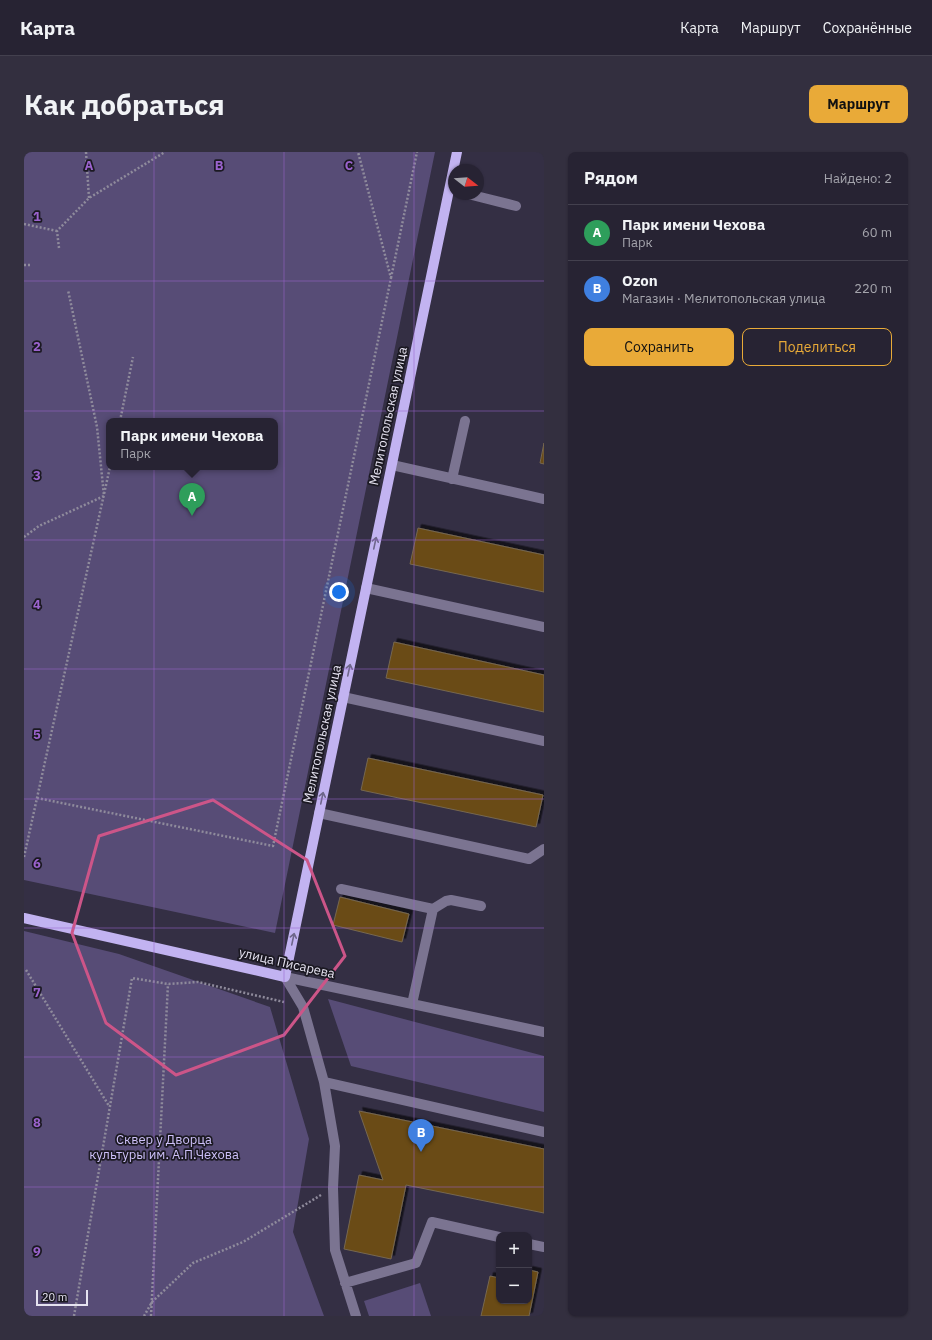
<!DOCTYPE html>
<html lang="ru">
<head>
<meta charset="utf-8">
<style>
	body { margin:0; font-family:"IBM Plex Sans",sans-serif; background:#332f3f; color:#f1f3f6 }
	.controls { position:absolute; right:12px; bottom:12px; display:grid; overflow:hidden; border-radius:8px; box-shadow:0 1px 3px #0004 }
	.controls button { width:36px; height:36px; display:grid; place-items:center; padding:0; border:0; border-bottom:1px solid #43404e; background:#272333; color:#f1f3f6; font:20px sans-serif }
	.compass { position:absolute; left:424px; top:12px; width:36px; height:36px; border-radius:50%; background:#272333; box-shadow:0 1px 3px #0004; rotate:107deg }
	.scale { position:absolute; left:12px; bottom:10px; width:52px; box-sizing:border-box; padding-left:4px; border:2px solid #e5e2f0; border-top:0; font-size:11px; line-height:14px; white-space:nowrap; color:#e5e2f0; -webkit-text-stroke:3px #1b1922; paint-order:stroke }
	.you { position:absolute; left:315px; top:440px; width:14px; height:14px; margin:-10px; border:3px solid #fff; border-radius:50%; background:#1a73e8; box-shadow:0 0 0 6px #1a73e833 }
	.badge { display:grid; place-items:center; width:26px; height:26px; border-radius:50%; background:#e9aa38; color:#fff; font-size:13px; font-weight:700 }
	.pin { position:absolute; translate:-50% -33px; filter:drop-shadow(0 1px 2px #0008) }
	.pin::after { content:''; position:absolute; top:21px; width:14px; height:12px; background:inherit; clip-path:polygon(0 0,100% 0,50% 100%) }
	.popup { position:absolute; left:82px; top:266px; width:172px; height:52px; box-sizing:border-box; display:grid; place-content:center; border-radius:8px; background:#272333; filter:drop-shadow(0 1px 3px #0005); font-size:13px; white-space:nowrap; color:#a4a4ac }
	.popup b { font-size:15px; color:#f1f3f6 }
	.popup::after { content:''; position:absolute; left:50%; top:100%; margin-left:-8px; border:8px solid transparent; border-top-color:#272333 }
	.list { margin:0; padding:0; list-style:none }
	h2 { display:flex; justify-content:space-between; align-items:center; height:52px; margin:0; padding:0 16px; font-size:17px }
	h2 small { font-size:13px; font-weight:400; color:#a4a4ac }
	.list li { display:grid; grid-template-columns:26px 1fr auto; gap:12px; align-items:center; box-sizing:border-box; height:56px; padding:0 16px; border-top:1px solid #43404e }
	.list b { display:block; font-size:15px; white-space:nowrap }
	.list p { margin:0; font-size:13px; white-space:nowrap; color:#a4a4ac }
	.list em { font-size:13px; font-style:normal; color:#a4a4ac }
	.actions { display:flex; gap:8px; padding:12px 16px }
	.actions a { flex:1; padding:9px 0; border:1px solid #e9aa38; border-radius:8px; text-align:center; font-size:14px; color:#e9aa38 }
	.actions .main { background:#e9aa38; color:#111 }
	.map { position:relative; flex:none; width:520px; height:1164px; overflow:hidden; border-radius:8px }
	header { display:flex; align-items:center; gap:24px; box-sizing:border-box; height:56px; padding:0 20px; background:#272333; border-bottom:1px solid #43404e }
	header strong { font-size:19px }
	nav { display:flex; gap:22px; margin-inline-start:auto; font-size:14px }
	.intro { display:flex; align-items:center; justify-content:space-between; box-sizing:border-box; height:96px; padding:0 24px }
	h1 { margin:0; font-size:28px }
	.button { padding:10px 18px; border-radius:8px; background:#e9aa38; color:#111; font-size:14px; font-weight:700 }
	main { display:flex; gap:24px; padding:0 24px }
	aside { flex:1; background:#272333; border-radius:8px; box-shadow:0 1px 3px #0004 }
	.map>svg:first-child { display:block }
</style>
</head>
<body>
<header>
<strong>Карта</strong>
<nav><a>Карта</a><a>Маршрут</a><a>Сохранённые</a></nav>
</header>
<div class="intro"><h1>Как добраться</h1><a class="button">Маршрут</a></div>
<main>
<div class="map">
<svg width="520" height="1164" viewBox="0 0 520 1164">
	<defs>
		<filter id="shadow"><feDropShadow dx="3.5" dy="-3.5" stdDeviation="0" flood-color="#0009"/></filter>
	</defs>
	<rect width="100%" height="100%" fill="#342f44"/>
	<path fill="#574c76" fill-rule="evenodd" d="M0,0H411L251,781L0,728ZM85,269H251V315H85Z
		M0,779L95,802L246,855L285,987L269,1080L300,1164H0Z
		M304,847L520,904V960L327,914Z
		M396,1131L407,1164H345L340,1149Z"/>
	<path fill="#6b4c13" stroke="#766751" filter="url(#shadow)" d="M520,291V312L516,311Z
		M394,376L520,403V440L386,412Z
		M370,490L520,523V560L362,526Z
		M344,606L519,643L512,675L337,638Z
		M316,745L385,762L378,790L309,773Z
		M335,959L520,997V1061L382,1033L367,1107L320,1097L335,1023L359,1028Z
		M505,1118L514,1120L505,1164H457L466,1124L475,1126V1125V1149H505Z"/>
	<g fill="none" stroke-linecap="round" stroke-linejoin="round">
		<path stroke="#8f8b9c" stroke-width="2.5" stroke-dasharray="2 2" stroke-linecap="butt" d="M62,0L65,46
			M0,72L33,79
			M35,96L33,79L65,46L141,0
			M0,113H8
			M367,126L393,0
			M96,269L109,205
			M0,385L15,374L80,344L73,275L44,138
			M13,646L249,694L367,126L334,0
			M0,705L86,315
			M2,818L85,954
			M50,1164L108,826L144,832L174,830L260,850
			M120,1164L128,1150L169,1111L219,1090L297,1043
			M127,1164L144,832"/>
		<path stroke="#7b7491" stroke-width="10" d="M444,42L492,54
			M368,313L520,347
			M428,327L441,269
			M342,436L520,475
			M319,545L520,589
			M295,661L505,707L520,697
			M317,737L409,757L388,852
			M409,757L422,749L427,748L457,754
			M261,825L279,855L300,930L311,994L309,1036L311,1098L332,1164
			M261,825L520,880
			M300,930L520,980
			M505,1092L520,1095
			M321,1131L392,1111L408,1070L475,1085"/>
		<path stroke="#c2b3f1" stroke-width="10" d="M0,766L261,825L433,0"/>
	</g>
	<defs><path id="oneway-shaft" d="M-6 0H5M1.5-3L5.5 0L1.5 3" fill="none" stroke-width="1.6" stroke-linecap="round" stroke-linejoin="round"/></defs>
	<g stroke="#6e668a">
		<use href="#oneway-shaft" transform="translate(351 391) rotate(-78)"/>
		<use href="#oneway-shaft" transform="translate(325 518) rotate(-78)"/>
		<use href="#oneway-shaft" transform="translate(298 646) rotate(-78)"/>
		<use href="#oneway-shaft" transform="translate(269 787) rotate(-78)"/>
	</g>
	<path fill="none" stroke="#c58" stroke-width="3" stroke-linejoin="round" d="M189,648L283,708L321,804L260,883L152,923L82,871L48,781L75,684Z"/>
	<path fill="none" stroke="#9b63ce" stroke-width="1" stroke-opacity="0.55" d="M130,0V1164M260,0V1164M390,0V1164M0,129H520M0,259H520M0,388H520M0,517H520M0,647H520M0,776H520M0,905H520M0,1035H520"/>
	<g text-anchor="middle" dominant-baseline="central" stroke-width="3.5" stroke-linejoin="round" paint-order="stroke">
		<g font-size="13" fill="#e5e2f0" stroke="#1b1922">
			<text transform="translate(364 264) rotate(-78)">Мелитопольская улица</text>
			<text transform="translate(298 582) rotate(-78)">Мелитопольская улица</text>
			<text transform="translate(263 811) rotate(13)">улица Писарева</text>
		</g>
		<g font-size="13" fill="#cec1f9" stroke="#1b1922">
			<text x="140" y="987">Сквер у Дворца<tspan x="140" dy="15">культуры им. А.П.Чехова</tspan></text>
		</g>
	</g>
	<g font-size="13" text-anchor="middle" font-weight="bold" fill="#9b63ce" stroke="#1b1922" stroke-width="3.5" stroke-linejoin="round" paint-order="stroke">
		<text x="65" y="18">A</text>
		<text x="195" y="18">B</text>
		<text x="325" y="18">C</text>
		<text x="13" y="69">1</text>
		<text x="13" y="199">2</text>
		<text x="13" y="328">3</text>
		<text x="13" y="457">4</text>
		<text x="13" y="587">5</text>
		<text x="13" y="716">6</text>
		<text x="13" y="845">7</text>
		<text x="13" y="975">8</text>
		<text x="13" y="1104">9</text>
	</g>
</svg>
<div class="controls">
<button>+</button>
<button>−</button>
</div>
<svg class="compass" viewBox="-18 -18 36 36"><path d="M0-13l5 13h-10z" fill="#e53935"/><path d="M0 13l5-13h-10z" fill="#a4a4ac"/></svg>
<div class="scale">20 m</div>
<div class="you"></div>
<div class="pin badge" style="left:168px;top:364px;background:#2e9e5b">A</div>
<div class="popup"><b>Парк имени Чехова</b>Парк</div>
<div class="pin badge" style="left:397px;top:1000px;background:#3f7fe0">B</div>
</div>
<aside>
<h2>Рядом<small>Найдено: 2</small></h2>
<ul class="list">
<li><span class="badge" style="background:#2e9e5b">A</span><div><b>Парк имени Чехова</b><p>Парк</p></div><em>60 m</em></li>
<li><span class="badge" style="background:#3f7fe0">B</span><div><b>Ozon</b><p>Магазин · Мелитопольская улица</p></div><em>220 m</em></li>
</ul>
<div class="actions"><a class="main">Сохранить</a><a>Поделиться</a></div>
</aside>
</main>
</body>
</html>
